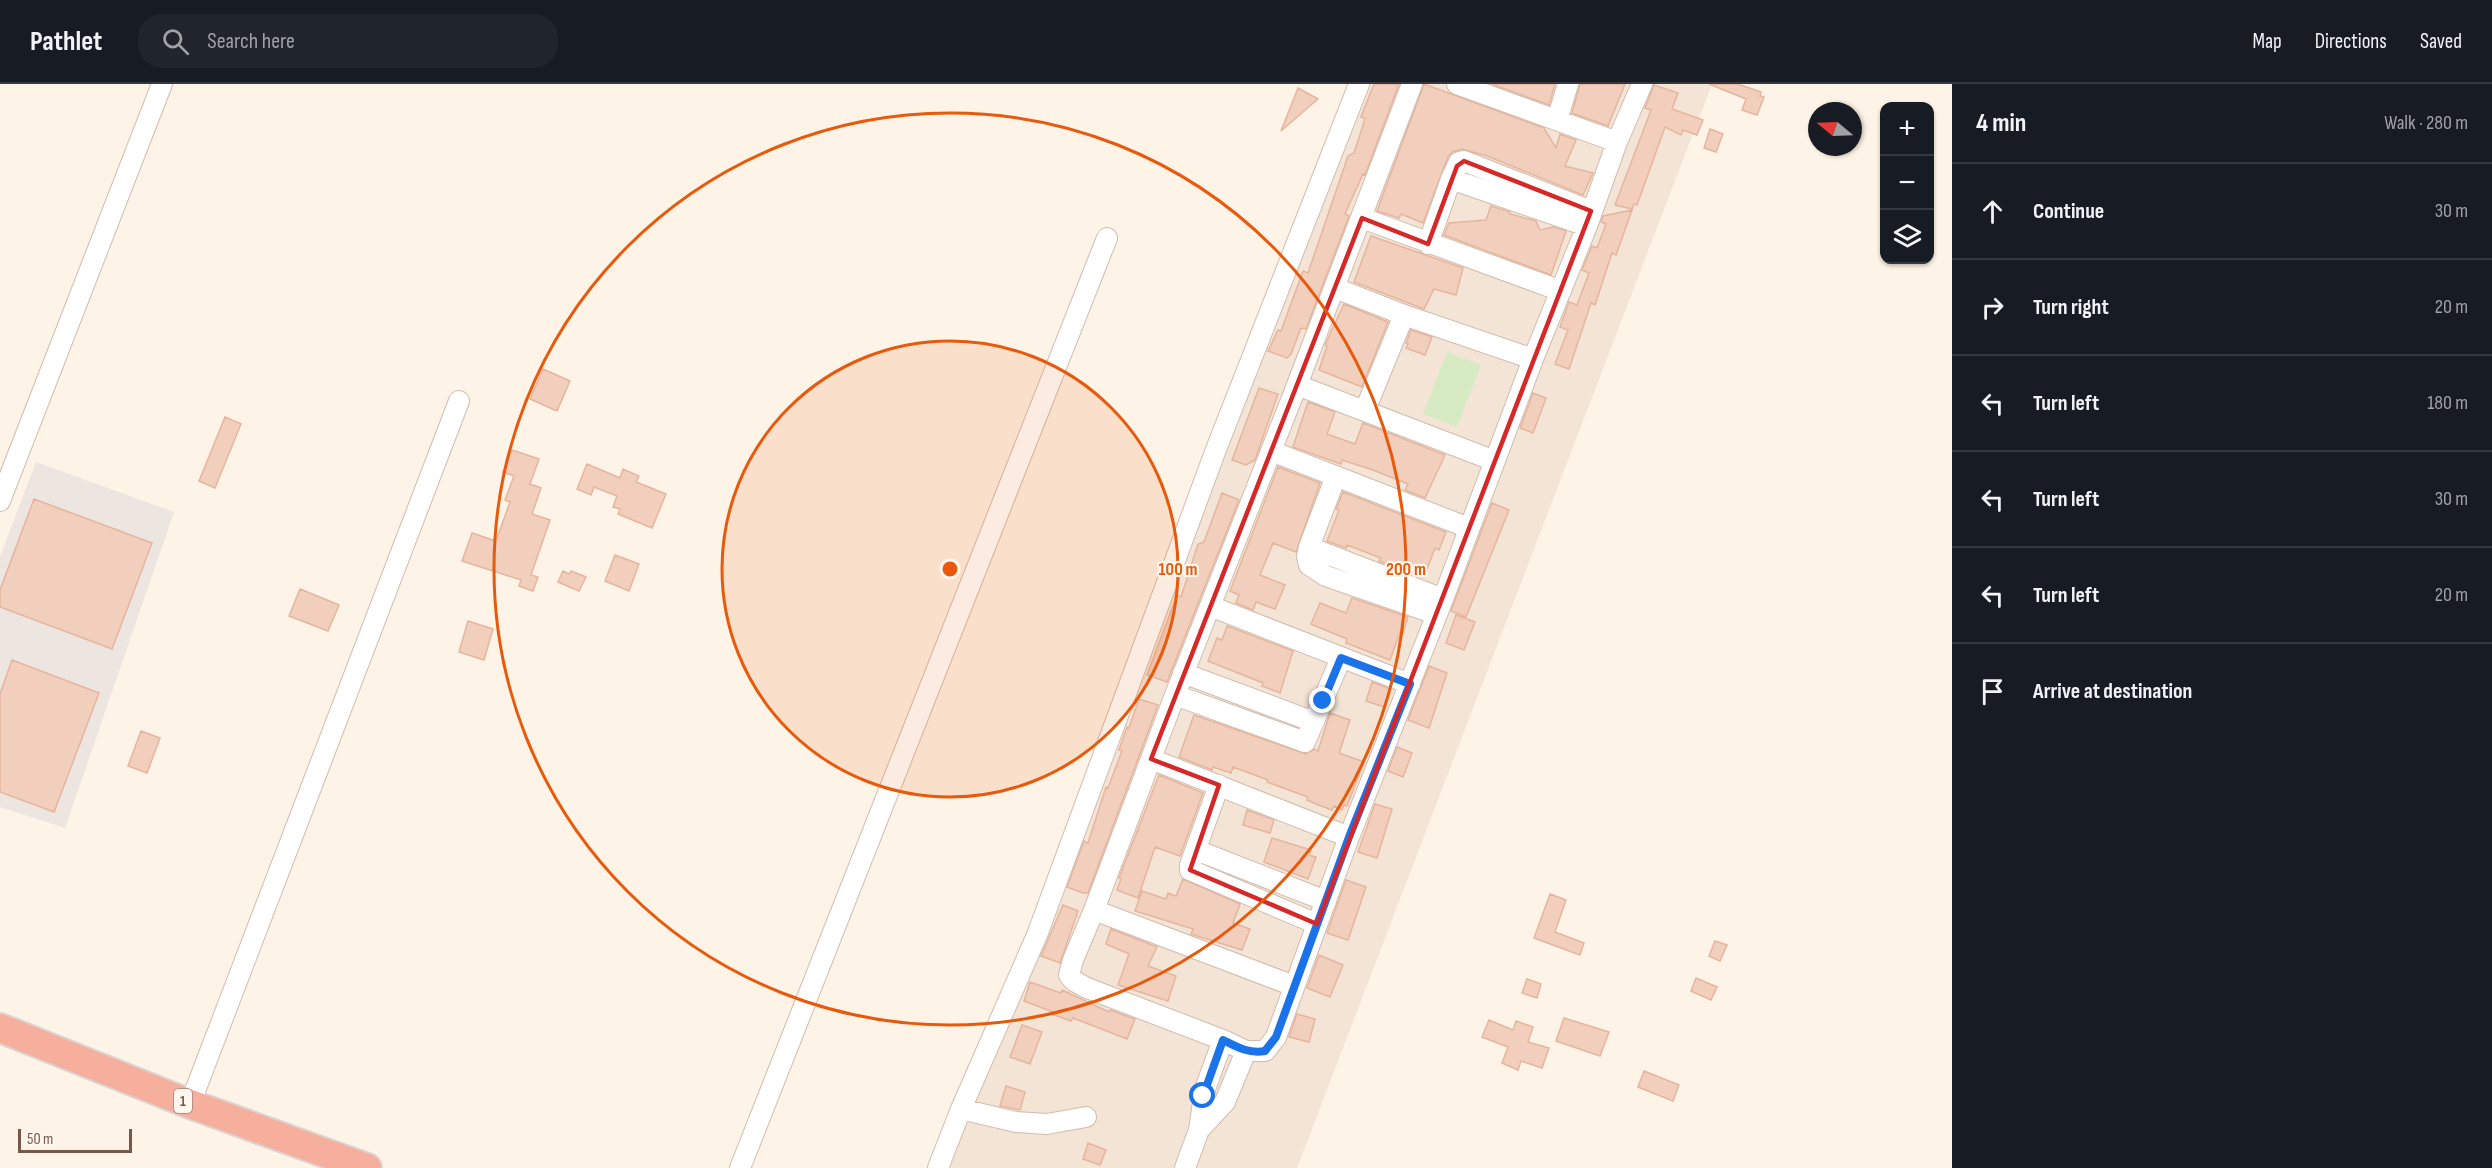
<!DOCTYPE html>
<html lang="en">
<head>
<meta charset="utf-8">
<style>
	body { margin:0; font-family:"Sofia Sans Condensed",sans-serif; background:#20242c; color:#f1f3f6 }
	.controls { position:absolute; right:18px; top:18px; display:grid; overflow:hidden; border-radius:12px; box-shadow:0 2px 4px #0004 }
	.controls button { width:54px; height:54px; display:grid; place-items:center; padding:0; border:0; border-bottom:2px solid #363941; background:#171b24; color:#f1f3f6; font:30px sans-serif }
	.compass { position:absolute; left:1808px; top:18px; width:54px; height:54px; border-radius:50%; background:#171b24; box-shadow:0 2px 4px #0004; rotate:289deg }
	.scale { position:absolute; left:18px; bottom:15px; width:114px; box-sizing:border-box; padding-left:6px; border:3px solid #77574a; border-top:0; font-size:16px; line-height:21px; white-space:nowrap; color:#77574a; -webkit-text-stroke:4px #fff7ed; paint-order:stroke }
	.stop { position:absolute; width:18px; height:18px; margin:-14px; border:4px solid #1a73e8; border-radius:50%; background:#fff }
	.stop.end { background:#1a73e8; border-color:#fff; box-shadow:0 2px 6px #0008 }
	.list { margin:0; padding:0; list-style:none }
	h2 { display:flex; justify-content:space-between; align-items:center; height:78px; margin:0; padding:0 24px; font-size:26px }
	h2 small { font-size:20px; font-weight:400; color:#9ea1a6 }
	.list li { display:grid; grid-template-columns:39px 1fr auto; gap:18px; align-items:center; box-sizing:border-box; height:96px; padding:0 24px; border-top:2px solid #363941 }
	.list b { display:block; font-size:22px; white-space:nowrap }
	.list em { font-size:20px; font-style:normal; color:#9ea1a6 }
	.icon { flex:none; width:33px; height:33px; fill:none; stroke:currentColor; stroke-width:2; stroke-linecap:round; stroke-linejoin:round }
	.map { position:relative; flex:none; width:1952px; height:1084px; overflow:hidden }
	header { display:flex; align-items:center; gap:36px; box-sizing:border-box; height:84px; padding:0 30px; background:#171b24; border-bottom:2px solid #363941 }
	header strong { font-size:28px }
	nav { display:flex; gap:33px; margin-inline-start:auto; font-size:21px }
	.search { width:420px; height:54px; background:#20242c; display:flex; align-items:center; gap:15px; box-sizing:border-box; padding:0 21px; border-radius:24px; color:#9ea1a6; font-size:22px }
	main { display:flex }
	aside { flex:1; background:#171b24 }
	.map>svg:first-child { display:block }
</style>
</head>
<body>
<header>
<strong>Pathlet</strong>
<div class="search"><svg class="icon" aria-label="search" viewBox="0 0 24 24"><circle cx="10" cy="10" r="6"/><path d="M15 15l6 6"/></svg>Search here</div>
<nav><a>Map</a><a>Directions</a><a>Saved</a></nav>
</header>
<main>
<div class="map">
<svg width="1952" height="1084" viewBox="0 0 1952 1084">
	<rect width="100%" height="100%" fill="#fdf3e6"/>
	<path fill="#f4e4d5" d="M1358,0H1712L1297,1084H949Z"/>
	<path fill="#ede5e0" d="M36,378L174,428L65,744L0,723V473Z"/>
	<path fill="#d6ebc4" d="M1447,268L1481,281L1457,343L1423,330Z"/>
	<path fill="#f2cfbd" stroke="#e5b59e" stroke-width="1.5" d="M1374,0H1399L1365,91L1363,90L1345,130L1349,132L1306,245L1301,244L1291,270L1287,274L1268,267L1278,246L1281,247L1303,187L1308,189L1348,72L1354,69L1365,35L1361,33Z
		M1424,0L1544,44L1556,64L1560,50L1576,56L1565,82L1593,89L1583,111L1487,72L1462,65L1452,68L1448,73L1423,139L1401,130L1399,134L1377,127Z
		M1492,0H1555L1549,21Z
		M1580,0H1625L1608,42L1572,29Z
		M1709,0H1738L1761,8L1760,12L1764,13L1757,31L1742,26L1746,15Z
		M1654,1L1678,9L1672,25L1703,36L1697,51L1683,46L1681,51L1665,43L1637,121L1634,120L1632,125L1615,121L1651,26L1645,24Z
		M1298,4L1318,15L1281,47Z
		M1710,45L1723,50L1716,68L1704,64Z
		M1491,122L1510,128V130L1536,137L1540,146L1553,143L1566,147L1551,191L1444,151L1449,139L1486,136Z
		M1632,126L1616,171L1612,169L1595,221L1591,219L1569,285L1555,280L1568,246L1560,243L1569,218L1577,221L1589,189L1582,186L1592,162L1597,164L1606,140L1601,138L1603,132Z
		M1371,152L1463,184L1456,211L1434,205L1424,225L1354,198Z
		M1344,220L1388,238L1362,303L1319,286L1327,262L1325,261Z
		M1411,246L1432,253L1425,271L1406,264L1408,260L1406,259Z
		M543,285L570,297L557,327L530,315Z
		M1259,304L1278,310L1255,376L1246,381L1232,376Z
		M1533,309L1546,314L1533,349L1520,344Z
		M1308,318L1335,328L1327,350L1355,360L1363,339L1445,371L1425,414L1405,406L1408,400L1373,386L1342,376L1341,380L1293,363Z
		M225,333L241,340L215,404L199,397Z
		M512,366L539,375L530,400L541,404L532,430L550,436L531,491L538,493L533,507L519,502L521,496L462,477L472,449L496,457L510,418L505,416L514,392L503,388Z
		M587,380L620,394L623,385L639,392L636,398L666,410L652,444L618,430L620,425L613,423L617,412L594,403L591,411L577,405Z
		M1278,383L1320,399L1296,468L1273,459L1260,491L1285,501L1275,525L1256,518L1253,526L1236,519L1239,511L1230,507Z
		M1343,408L1446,448L1439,466L1435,464L1424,493L1379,477L1381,474L1347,461L1346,464L1327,457L1339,426L1336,425Z
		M1222,409L1239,416L1167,598L1147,591L1177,511L1181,513L1198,460L1204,458Z
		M34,415L152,459L112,565L0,523V506Z
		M1492,419L1509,426L1466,533L1451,527Z
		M615,471L639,480L629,507L605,497Z
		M563,487L569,490L571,487L586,493L579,507L558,498Z
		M300,505L339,521L328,547L289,532Z
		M1352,514L1408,533L1403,549L1400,548L1390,576L1346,559L1347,555L1311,540L1320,519L1346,529Z
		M1456,531L1475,538L1464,566L1446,559Z
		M468,537L493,545L484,576L459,568Z
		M1227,542L1293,567L1280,609L1262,602L1263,599L1208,577L1217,554L1222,556Z
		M12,576L99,609L54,728L0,708V610Z
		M1429,582L1447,589L1429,644L1408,636Z
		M1372,598L1390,605L1384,623L1366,617Z
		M1139,615L1158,621L1088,809H1083L1067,803L1084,757L1088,759L1106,703L1108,704L1122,667L1119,666L1127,643L1129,644Z
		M1330,629L1350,636L1339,669L1364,678L1347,722L1344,721L1342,726L1334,722L1332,726L1321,722L1307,716L1308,713L1267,698L1268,696L1233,683L1231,689L1213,683L1212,686L1179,673L1194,631L1306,670L1314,665L1318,667Z
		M141,647L160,654L147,689L128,682Z
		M1397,663L1412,669L1403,693L1388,687Z
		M1159,691L1203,709L1180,772L1155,763L1138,814L1117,806L1121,795L1119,794Z
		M1375,720L1392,725L1377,774L1358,768Z
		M1247,726L1274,736L1270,749L1243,741Z
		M1272,754L1311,766L1309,771L1316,773L1308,795L1264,778Z
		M1183,795L1240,820L1233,839L1250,845L1242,866L1191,850L1193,845L1135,827L1142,807L1166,815L1168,809L1176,812Z
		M1346,796L1366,803L1348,856L1327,849Z
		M1550,810L1566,816L1555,848L1584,859L1580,871L1534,854Z
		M1063,821L1078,827L1060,879L1041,872Z
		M1111,845L1157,863L1148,882L1176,892L1168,917L1118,901L1129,870L1106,860Z
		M1715,857L1727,861L1720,877L1709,872Z
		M1319,871L1343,881L1330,913L1307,904Z
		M1696,894L1717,903L1711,916L1691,907Z
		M1527,895L1541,900L1537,914L1522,909Z
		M1030,898L1061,909L1062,906L1109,928L1110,926L1135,935L1127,955L1073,934L1071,937L1052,930L1053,928L1024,917Z
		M1297,930L1315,935L1309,958L1289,953Z
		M1564,934L1609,948L1600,972L1556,957Z
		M1489,936L1513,946L1516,937L1533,943L1528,958L1549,964L1542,984L1521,977L1518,986L1502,979L1508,963L1482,953Z
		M1022,941L1042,948L1030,980L1010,973Z
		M1644,987L1679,1001L1673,1017L1638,1003Z
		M1006,1002L1025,1008L1020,1026L1000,1022Z
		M1088,1059L1106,1066L1100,1081L1083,1075Z"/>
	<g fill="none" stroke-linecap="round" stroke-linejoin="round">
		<defs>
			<path id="minor" d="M1412,0L1297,301L1175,611L1094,826L1073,876L1069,891L1074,897L1087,904L1223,956L1246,967H1265L1276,953L1349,753L1443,515L1533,275L1587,142L1617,58L1642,0
				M1457,0L1617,58
				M1557,36L1568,0
				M1451,95L1459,78L1464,77L1591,127
				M1362,134L1561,207
				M1428,160L1451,95L1587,142
				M1335,204L1404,231L1533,275
				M1297,301L1495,377
				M1365,326L1404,231
				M1271,367L1469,444
				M1336,392L1309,463L1307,472L1309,481L1326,492L1436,530
				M0,417L162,0
				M1309,463L1443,515
				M1210,522L1410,600
				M1183,589L1314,638
				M1175,611L1305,658L1341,574
				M1151,675L1349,753
				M1219,701L1190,781V786L1317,840
				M1196,766L1326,817
				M1094,826L1294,902
				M190,1020L459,317
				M961,1025L1016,1038L1047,1040L1086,1033
				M1199,1046L1225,1018L1246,967
				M740,1084L1107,154
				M938,1084L961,1025L1037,851L1215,368L1359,0
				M1185,1084L1199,1046L1205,1005L1223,956"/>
			<path id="highway" d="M0,944L190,1020L367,1084"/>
		</defs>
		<use href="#minor" stroke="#d1bcae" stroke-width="22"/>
		<use href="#highway" stroke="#dcd3d0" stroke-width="32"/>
		<use href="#minor" stroke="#fff" stroke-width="20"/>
		<use href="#highway" stroke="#f7af9d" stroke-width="28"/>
	</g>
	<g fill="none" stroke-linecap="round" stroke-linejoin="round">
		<path stroke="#1a73e8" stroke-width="8" d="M1203,1012L1223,956C1237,963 1249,970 1265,967L1276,953L1349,753L1410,600L1341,574L1323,617"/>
	</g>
	<path fill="none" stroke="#d62828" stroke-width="4.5" stroke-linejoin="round" d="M1464,77L1591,127L1317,840L1190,786L1219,701L1151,675L1362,134L1428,160L1457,82Z"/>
	<circle cx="950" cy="485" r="228" fill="#e8590c" fill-opacity=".12"/>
	<g fill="none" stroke="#e8590c" stroke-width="3">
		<circle cx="950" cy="485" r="228"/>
		<circle cx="950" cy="485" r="456"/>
	</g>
	<g text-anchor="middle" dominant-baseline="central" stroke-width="4.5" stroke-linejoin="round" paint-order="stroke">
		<rect fill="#fff7ed" stroke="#a0877b" stroke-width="1.5" x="174" y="1005" width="18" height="24" rx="4.5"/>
		<g font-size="15" font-weight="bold" fill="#77574a">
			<text x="183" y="1017">1</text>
		</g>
	</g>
	<circle cx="950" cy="485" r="9" fill="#e8590c" stroke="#fff7ed" stroke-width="3"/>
	<g font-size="18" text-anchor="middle" font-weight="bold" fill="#e8590c" stroke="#fff7ed" stroke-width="4.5" stroke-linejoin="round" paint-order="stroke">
		<text x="1178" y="491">100 m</text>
		<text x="1406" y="491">200 m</text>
	</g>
</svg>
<div class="controls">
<button>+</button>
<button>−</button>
<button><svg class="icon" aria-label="layers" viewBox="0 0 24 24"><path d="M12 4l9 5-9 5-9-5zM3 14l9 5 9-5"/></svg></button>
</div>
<svg class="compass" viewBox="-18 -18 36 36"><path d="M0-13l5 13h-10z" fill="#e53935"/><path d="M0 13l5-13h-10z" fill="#9ea1a6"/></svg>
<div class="scale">50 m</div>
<div class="stop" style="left:1203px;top:1012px"></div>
<div class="stop end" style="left:1323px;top:617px"></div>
</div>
<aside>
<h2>4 min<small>Walk · 280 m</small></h2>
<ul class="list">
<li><svg class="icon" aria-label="ahead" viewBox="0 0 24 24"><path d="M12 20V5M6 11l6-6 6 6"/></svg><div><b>Continue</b></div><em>30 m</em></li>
<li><svg class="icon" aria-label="right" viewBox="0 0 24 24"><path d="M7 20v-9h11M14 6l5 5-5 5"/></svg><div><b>Turn right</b></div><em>20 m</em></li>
<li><svg class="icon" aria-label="left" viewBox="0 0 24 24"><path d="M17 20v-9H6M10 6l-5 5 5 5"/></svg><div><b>Turn left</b></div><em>180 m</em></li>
<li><svg class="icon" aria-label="left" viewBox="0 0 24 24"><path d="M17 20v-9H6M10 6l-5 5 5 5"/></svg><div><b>Turn left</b></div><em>30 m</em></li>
<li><svg class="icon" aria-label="left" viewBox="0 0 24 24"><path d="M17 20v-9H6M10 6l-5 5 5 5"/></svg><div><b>Turn left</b></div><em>20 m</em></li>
<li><svg class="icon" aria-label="arrive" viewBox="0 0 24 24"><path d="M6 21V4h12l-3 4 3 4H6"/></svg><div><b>Arrive at destination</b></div></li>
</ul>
</aside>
</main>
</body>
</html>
